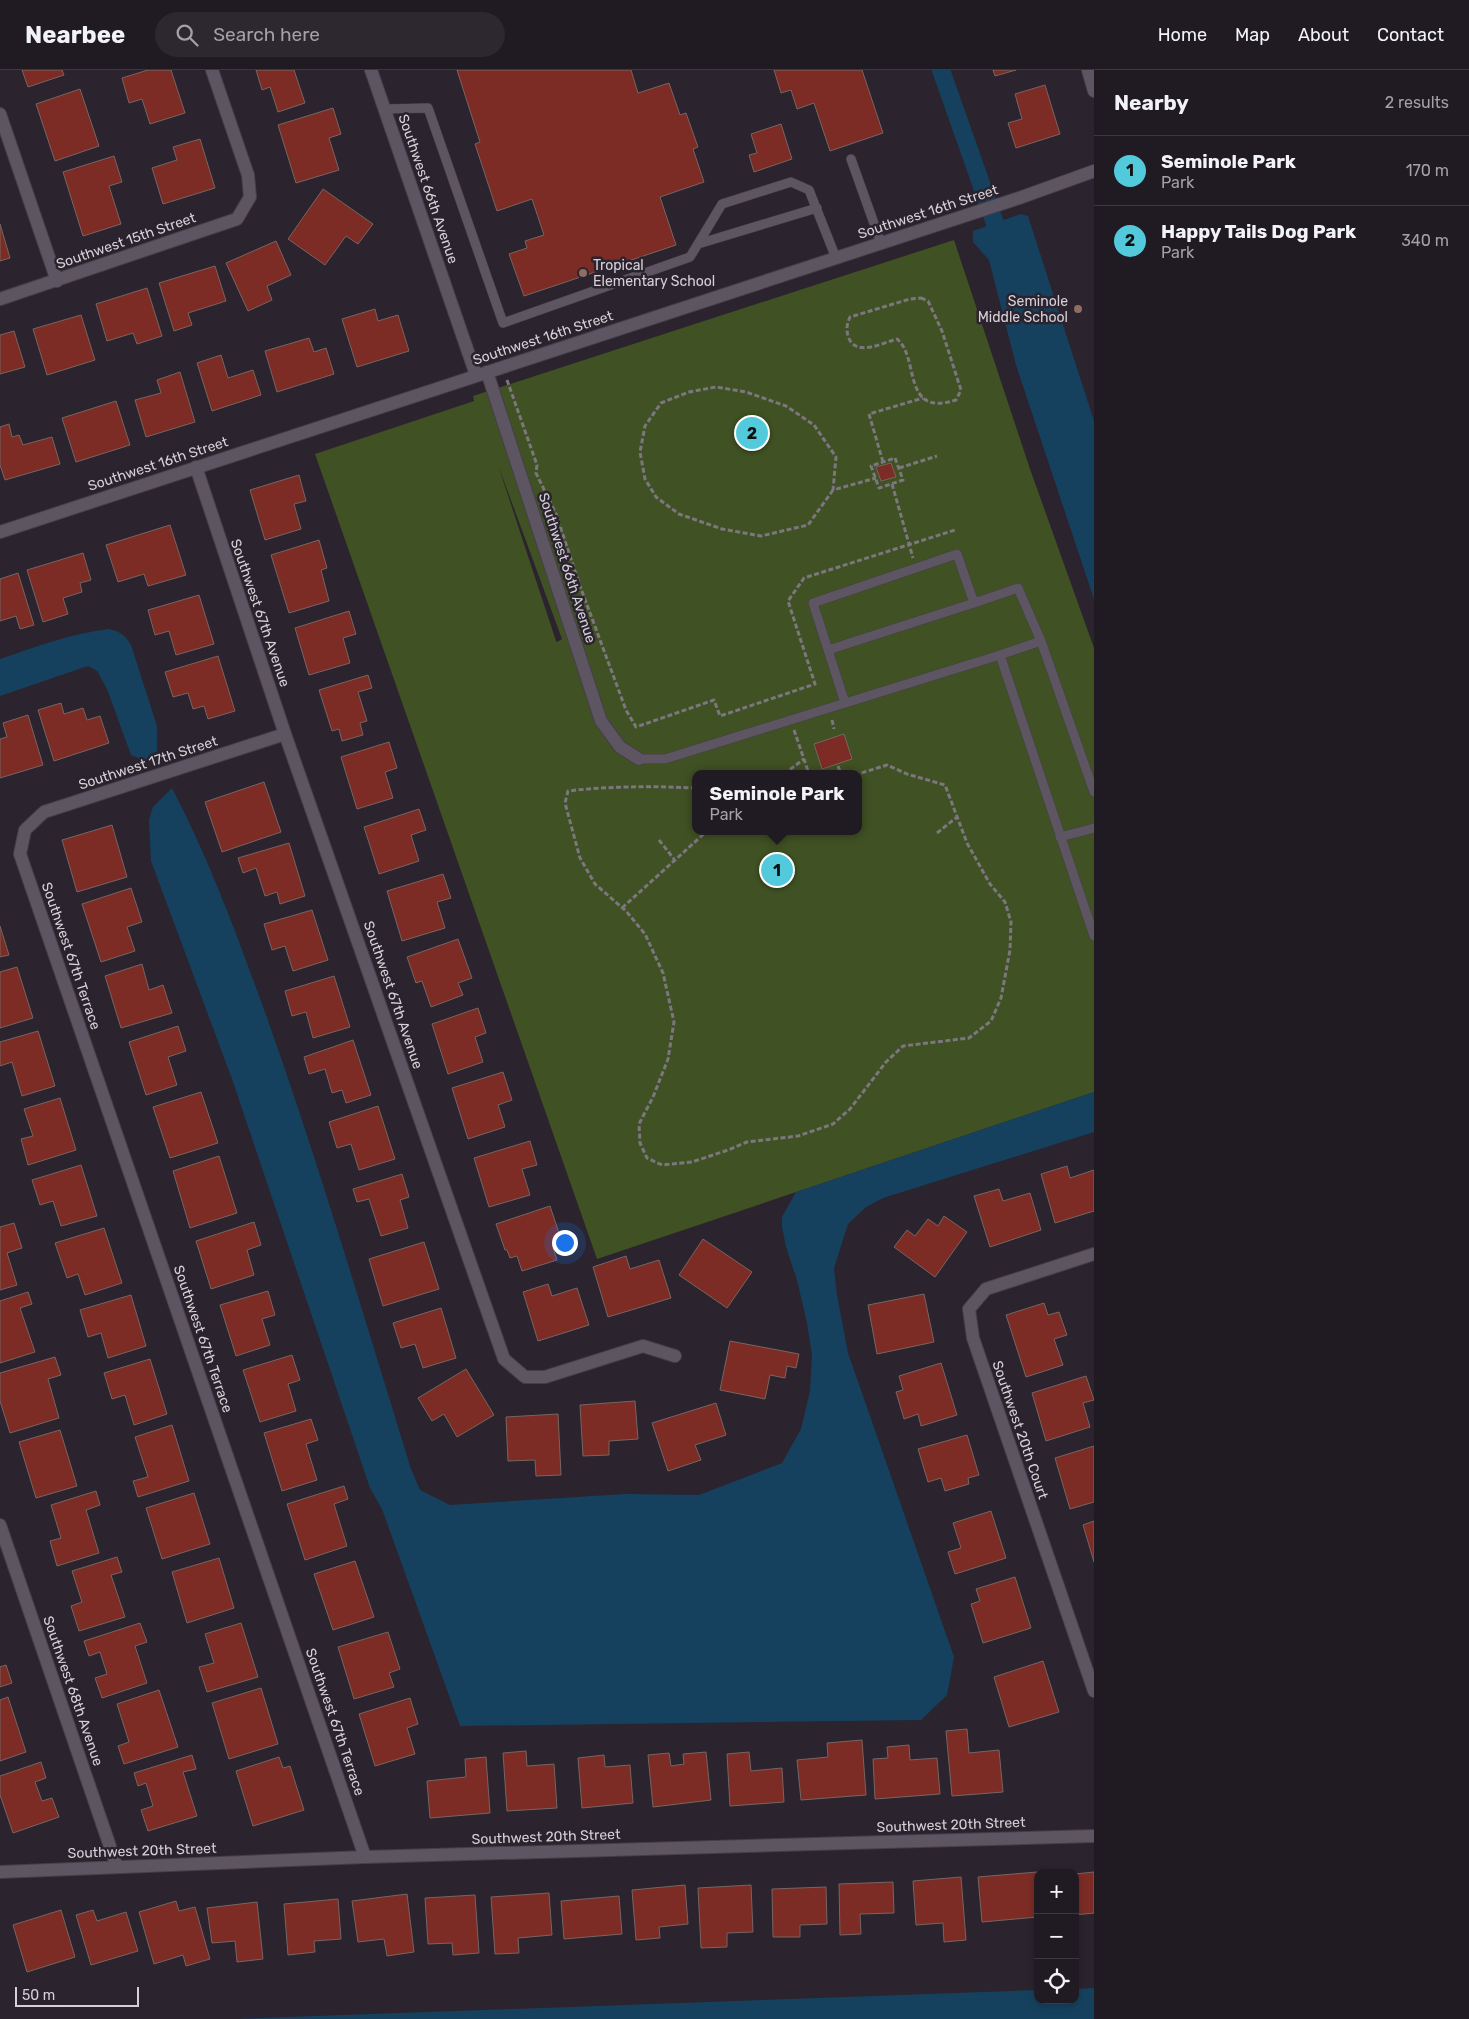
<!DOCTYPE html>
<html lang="en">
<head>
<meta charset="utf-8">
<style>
	body { margin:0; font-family:Rubik,sans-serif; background:#2d272f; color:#f1f3f6 }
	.controls { position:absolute; right:15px; bottom:15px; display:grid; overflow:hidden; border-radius:10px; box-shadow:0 2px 8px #0003 }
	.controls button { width:45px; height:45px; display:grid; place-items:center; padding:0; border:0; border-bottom:1px solid #3d3840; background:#201a22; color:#f1f3f6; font:25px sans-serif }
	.scale { position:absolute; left:15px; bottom:12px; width:124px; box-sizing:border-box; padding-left:5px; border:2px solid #d6d1d9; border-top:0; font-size:14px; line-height:18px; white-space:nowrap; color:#d6d1d9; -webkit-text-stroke:4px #2b232e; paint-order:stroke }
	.you { position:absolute; left:564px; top:1172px; width:18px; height:18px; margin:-12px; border:4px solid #fff; border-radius:50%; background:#1a73e8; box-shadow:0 0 0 8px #1a73e833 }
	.badge { display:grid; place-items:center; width:32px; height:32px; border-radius:50%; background:#53cadc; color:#111; font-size:16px; font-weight:700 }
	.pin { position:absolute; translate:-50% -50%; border:2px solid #fff; box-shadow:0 1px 5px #0006 }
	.popup { position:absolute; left:692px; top:700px; width:170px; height:65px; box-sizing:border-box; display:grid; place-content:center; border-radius:10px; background:#201a22; filter:drop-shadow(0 1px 4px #0005); font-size:16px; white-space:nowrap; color:#a2a1a5 }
	.popup b { font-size:19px; color:#f1f3f6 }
	.popup::after { content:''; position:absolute; left:50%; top:100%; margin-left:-10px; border:10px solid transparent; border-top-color:#201a22 }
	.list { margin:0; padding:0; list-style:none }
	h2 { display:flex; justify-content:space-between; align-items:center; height:65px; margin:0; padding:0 20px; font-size:21px }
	h2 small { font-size:16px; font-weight:400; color:#a2a1a5 }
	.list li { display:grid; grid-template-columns:32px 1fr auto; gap:15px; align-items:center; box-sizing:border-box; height:70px; padding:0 20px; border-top:1px solid #3d3840 }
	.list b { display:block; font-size:19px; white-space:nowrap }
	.list p { margin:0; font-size:16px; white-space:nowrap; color:#a2a1a5 }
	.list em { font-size:16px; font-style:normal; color:#a2a1a5 }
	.icon { flex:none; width:28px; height:28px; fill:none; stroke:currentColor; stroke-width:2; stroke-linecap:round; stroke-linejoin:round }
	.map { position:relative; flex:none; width:1094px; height:1949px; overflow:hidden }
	header { display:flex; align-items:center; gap:30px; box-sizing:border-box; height:70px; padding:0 25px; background:#201a22; border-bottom:1px solid #3d3840 }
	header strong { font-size:24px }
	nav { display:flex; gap:28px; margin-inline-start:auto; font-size:18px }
	.search { width:350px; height:45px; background:#2d272f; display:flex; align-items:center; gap:12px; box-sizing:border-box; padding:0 18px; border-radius:28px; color:#a2a1a5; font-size:19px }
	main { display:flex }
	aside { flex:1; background:#201a22 }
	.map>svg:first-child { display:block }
</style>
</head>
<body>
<header>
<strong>Nearbee</strong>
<div class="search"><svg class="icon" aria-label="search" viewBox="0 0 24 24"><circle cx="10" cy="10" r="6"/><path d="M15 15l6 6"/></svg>Search here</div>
<nav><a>Home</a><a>Map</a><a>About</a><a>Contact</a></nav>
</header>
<main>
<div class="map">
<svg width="1094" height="1949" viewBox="0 0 1094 1949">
	<rect width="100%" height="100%" fill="#2b232e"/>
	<path fill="#405123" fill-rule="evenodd" d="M954,170L1030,399L1094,578V1022L597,1189L315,384L474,331L473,326ZM498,395L562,569L557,572L556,571ZM696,704H858V761H696Z"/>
	<path fill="#16415e" d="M1021,144L1028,146L1094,351V529L1016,295L989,190L973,172V161Z
		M109,559C121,562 125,565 131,575L157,656V690L150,693L131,685L107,619L97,601L88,596L0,626V589C35,577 73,563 109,559Z
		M172,718C210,791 238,868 266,945C319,1094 364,1247 411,1399L420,1420L450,1435L625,1424L699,1425L782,1393L801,1359L810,1321L812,1285L807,1253L797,1210L786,1177L782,1157V1147L796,1122L1094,1022V1062L883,1128L866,1137L848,1154L834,1198L837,1225L848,1283L954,1587L947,1625L921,1650L460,1656L382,1439L370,1418L232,1009L151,791L149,750L153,737Z
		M1094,1918V1949H236L1038,1920V1930H1075V1919Z"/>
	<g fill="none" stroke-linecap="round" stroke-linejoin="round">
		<path stroke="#16415e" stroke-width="18" d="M941,0L1003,176"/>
	</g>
	<path fill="#7c2c25" stroke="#776562" d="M22,0H62L64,5L28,17Z
		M148,0H171L185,43L150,54L142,29L129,33L122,8Z
		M256,0H294L305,33L278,42L270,17L262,20Z
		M457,0H631L638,23L669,13L680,45L686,43L698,77L693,79L704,112L660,127L676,175L524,226L509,184L527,178L525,171L544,165L532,129L497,141L475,74L480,72Z
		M774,0H862L883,63L830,81L814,33L797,39L791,20L781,23Z
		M993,0H1016L995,6Z
		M1045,15L1060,64L1016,78L1008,53L1022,49L1015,24Z
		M80,19L99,76L55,91L36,34Z
		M333,38L341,64L329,68L339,100L296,113L278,55Z
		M781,54L792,89L754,102L749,85L757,83L751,64Z
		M200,69L215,118L163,134L152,98L177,90L173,77Z
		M114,86L122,112L109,116L121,154L83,166L63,102Z
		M323,119L373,154L358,174L346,166L325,195L288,169Z
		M0,154L10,188L0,191Z
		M276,171L291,205L267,216L272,230L248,241L226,193Z
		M215,196L226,231L188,243L192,255L174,261L159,213Z
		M147,218L162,266L137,274L133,263L107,271L96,234Z
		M375,239L378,251L398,245L409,281L357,297L342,249Z
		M81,245L95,290L47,305L33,259Z
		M14,261L25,297L0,304V265Z
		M309,268L314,282L326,278L334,304L277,322L265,281Z
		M221,285L228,308L253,300L261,325L212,341L197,293Z
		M180,302L195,352L146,367L135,330L161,323L157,310Z
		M116,331L130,375L76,392L62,348Z
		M9,354L12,367L19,365L23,375L52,367L60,394L5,410L0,395V357Z
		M891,393L896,407L881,411L876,397Z
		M299,405L306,431L294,434L301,459L265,470L250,420Z
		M170,455L186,505L148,516L144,504L118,512L106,475Z
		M319,470L327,498L321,500L329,531L289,543L271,485Z
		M83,483L91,510L80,513L82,522L63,528L68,544L43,552L27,500Z
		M18,503L34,555L20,559L16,546L0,551V509Z
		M199,525L214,574L176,585L169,561L155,565L148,540Z
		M349,541L356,564L343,568L350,593L309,605L295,558Z
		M218,586L235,641L208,649L204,636L193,639L188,623L173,627L165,602Z
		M368,605L372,618L358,622L367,651L360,653L363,665L342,671L339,659L332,661L319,620Z
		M61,633L64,644L83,638L87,650L100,646L109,673L54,691L38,640Z
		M28,645L43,695L0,708V669L7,667L3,653Z
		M844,664L852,689L822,699L814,674Z
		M389,672L397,698L385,702L393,728L357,739L341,687Z
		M264,712L281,762L222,782L205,732Z
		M419,739L426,760L411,765L419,791L379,804L364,757Z
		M112,755L127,807L77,822L62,770Z
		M289,773L305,826L280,834L277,822L265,826L256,798L243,803L238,788Z
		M443,804L451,828L437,832L445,858L402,871L387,821Z
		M131,818L142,852L127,857L135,881L101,892L82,834Z
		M312,840L328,890L293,901L285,876L272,880L264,854Z
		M0,856L9,885L0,887Z
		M458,869L472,908L458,913L463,925L431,937L422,911L416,913L407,887Z
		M142,894L149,920L163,915L172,943L121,958L105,906Z
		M17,897L33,948L0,958V902Z
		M334,906L350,957L313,968L306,942L292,946L285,921Z
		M478,938L486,963L475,967L483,992L448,1004L432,954Z
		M178,956L186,981L168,987L177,1015L146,1025L129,972Z
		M38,961L55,1016L22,1026L12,992L0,996V972Z
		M353,970L371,1025L346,1033L342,1020L332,1023L325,999L309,1004L304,987Z
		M503,1002L512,1030L498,1035L505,1057L468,1069L452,1018Z
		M201,1022L218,1073L170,1088L153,1037Z
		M60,1028L76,1080L28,1095L21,1069L33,1066L24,1039Z
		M378,1036L395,1089L359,1100L351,1074L337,1078L329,1052Z
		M530,1071L537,1095L522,1099L530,1125L489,1137L474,1088Z
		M219,1086L237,1143L190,1158L173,1101Z
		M81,1095L97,1146L61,1156L53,1131L40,1135L32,1110Z
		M1067,1096L1070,1108L1094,1100V1141L1055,1153L1041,1104Z
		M402,1104L409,1127L400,1130L408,1158L381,1166L369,1129L357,1132L353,1119Z
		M999,1119L1003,1131L1030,1123L1041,1160L990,1177L974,1126Z
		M550,1136L563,1175L553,1178L557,1190L522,1201L517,1186L510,1188L507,1180H505L496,1154Z
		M944,1146L967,1162L935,1207L894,1177L907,1160L915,1166L928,1149L938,1156Z
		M254,1152L261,1175L247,1180L254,1205L211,1219L196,1171Z
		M14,1153L22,1178L7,1183L17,1215L0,1220V1157Z
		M104,1158L122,1213L85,1225L78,1204L67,1208L55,1173Z
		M703,1169L752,1202L727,1238L679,1205Z
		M424,1172L439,1219L383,1236L369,1189Z
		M626,1186L630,1199L659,1190L671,1228L608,1247L593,1197Z
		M548,1214L552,1226L577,1218L589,1255L538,1271L523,1222Z
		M268,1221L275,1245L262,1249L270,1275L236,1286L220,1235Z
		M28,1222L32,1234L20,1238L35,1282L0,1293V1231Z
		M924,1224L934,1272L877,1284L868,1235Z
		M131,1225L146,1276L108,1288L101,1263L88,1267L80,1240Z
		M1044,1233L1048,1245L1059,1242L1067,1265L1054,1269L1063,1295L1026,1307L1006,1245Z
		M441,1238L456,1288L423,1298L415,1274L401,1278L393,1253Z
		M730,1271L799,1284L796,1298L787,1296L785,1308L770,1305L765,1329L720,1320Z
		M292,1285L300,1310L288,1314L296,1341L260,1352L243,1300Z
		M55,1287L61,1305L48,1309L59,1348L10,1363L0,1331V1303Z
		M150,1289L167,1344L134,1355L125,1325L112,1329L104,1303Z
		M941,1293L957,1345L921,1356L918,1344L904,1349L896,1322L903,1320L899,1306Z
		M466,1299L494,1345L457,1367L444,1344L432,1351L418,1328Z
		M1086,1306L1094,1330L1083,1333L1090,1357L1046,1371L1032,1323Z
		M635,1331L638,1369L609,1371V1385L583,1386L580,1335Z
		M716,1333L726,1365L695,1375L701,1390L668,1401L652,1353Z
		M558,1344L561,1405L536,1406L535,1390L508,1391L506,1347Z
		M311,1349L318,1370L306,1374L317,1410L282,1421L264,1363Z
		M172,1355L189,1411L138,1427L133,1411L148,1407L135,1367Z
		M60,1360L77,1416L36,1428L19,1372Z
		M967,1365L979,1405L968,1408L969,1414L945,1421L941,1408L928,1412L918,1379Z
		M1094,1376V1432L1070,1439L1055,1388Z
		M344,1416L348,1429L334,1434L347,1476L305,1490L287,1434Z
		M96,1421L100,1435L86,1440L99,1483L57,1496L50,1471L61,1468L51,1435Z
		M194,1423L210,1474L162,1489L146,1438Z
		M991,1441L1006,1488L955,1504L948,1482L961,1478L953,1453Z
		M1094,1451V1492L1083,1455Z
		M117,1487L122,1502L111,1505L125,1547L79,1561L71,1536L82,1532L72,1501Z
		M219,1488L234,1538L187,1553L172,1502Z
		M355,1491L374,1547L333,1560L314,1504Z
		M1015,1507L1031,1558L983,1573L971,1534L980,1531L976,1519Z
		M140,1553L147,1572L135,1576L147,1613L102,1628L95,1608L107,1604L100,1582L89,1586L84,1571Z
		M241,1553L258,1607L207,1622L199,1597L214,1593L205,1564Z
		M388,1562L400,1599L389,1603L394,1617L354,1629L338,1577Z
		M1043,1591L1059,1642L1009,1657L994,1607Z
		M6,1595L12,1613L0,1617V1597Z
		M261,1618L278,1674L229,1689L212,1633Z
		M159,1620L178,1677L124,1694L118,1676L129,1672L117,1634Z
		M8,1627L26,1682L0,1691V1630Z
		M410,1628L418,1654L407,1658L415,1684L375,1696L359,1644Z
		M967,1659L969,1683L999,1680L1003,1722L952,1726L946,1661Z
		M862,1670L866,1725L801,1730L797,1690L828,1687L827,1673Z
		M909,1675L910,1690L937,1688L940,1724L875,1729L873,1689L888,1688L887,1677Z
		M526,1681L527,1696L554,1694L557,1738L507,1741L503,1683Z
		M706,1682L711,1730L653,1737L648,1685L669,1683L671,1696L684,1694L683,1684Z
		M749,1682L751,1701L782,1698L784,1732L730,1736L727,1684Z
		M192,1685L196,1699L183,1702L197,1746L148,1761L141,1740L153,1736L146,1713L138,1716L134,1703Z
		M604,1685L605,1697L630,1695L633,1733L582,1738L578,1688Z
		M279,1687L283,1698L290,1696L304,1740L253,1756L236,1701Z
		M486,1687L490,1743L430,1748L427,1711L466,1707L465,1689Z
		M41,1692L46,1708L35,1712L42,1731L52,1728L59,1747L13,1763L0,1725V1706Z
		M1037,1802L1038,1847L982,1852L978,1807Z
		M1094,1802V1843L1075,1845V1804Z
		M961,1807L966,1870L944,1872L943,1853L916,1855L913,1811Z
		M893,1812L894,1843L860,1844L861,1864L840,1865L839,1814Z
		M685,1815L688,1854L659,1857L660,1868L636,1870L632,1820Z
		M751,1815L753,1862L727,1863V1877L701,1878L698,1818Z
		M826,1817L827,1854L800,1855V1867H773L772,1819Z
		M549,1823L552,1865L518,1868L519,1883L495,1884L491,1827Z
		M407,1824L414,1882L387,1886L384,1869L358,1872L352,1831Z
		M475,1825L479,1883L453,1885L452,1873L428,1874L425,1828Z
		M619,1826L622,1864L564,1869L561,1831Z
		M338,1829L341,1869L314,1871L315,1882L288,1885L284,1834Z
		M176,1831L179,1841L195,1837L210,1889L186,1896L183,1885L154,1894L139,1842Z
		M257,1832L263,1889L237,1892L235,1871L212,1873L207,1838Z
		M61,1840L75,1887L27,1902L13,1855Z
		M93,1840L97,1851L126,1842L138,1881L91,1895L76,1845Z"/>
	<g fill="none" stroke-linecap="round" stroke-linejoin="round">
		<defs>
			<path id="service" d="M385,39L428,38L503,253L690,187L722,134L791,112L809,120L836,188
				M851,89L881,173
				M698,174L817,138
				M828,580L974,533
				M1000,585L1094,866
				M845,633L813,533L957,484L974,533L1018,518L1041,571
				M639,689H665L1000,585L1041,571L1094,722
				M1060,767L1094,758"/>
			<path id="minor" d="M371,0L476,305
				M1088,0L1094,21
				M0,44L57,211
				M0,229L237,149L250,127L248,105L212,0
				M487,302L601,651L620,677L639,689
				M196,397L285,664L504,1289L525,1307H545L643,1276L675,1286
				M0,462L1022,127L1094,101
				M285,664L44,742L25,760L20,784L365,1787
				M1094,1184L986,1219L969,1239L973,1268L1094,1621
				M0,1455L117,1797
				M0,1802L365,1787L1094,1766"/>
		</defs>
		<use href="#service" stroke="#463f49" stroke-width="10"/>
		<use href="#minor" stroke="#463f49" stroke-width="14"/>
		<path stroke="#7c767f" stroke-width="3" stroke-dasharray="5 2.5" stroke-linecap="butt" d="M921,228L928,231L942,261L961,320L956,330C901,348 920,287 897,269C882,273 855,288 848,266C846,258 847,254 850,247L910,229Z
			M507,310L537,395L536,403L556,444L580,516L626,640L636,657L714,630L720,646L815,614L788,531L804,508L955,460
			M895,388L903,410L879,418L871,396Z
			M883,392L869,344L923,328
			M899,398L937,386
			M892,414L913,488
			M833,420L808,455L761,466L722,459L679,444L656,427L645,409L640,382L645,356L661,333L689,322L716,317L746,322L786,336L814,355L836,387L833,420L876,408
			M832,650L834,659
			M794,660L809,704
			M838,696L841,704
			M784,704L804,689
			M696,718C653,716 610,716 568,721L565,733L580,788L595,814L626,841L645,864L663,903L674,952L668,989L653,1027L639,1054L640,1073L647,1088L662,1095L692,1092L728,1080L747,1072L798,1066L833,1054L850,1039L886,992L903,976L969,968L991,951L1001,928L1010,880L1011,852L1005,832L990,814L967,773L945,715L907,704L887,695L858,704
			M937,763L957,747
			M659,770L674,789
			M622,838L707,761"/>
		<use href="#service" stroke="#5e5562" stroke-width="9"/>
		<use href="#minor" stroke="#5e5562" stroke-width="12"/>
	</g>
	<g fill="#8d6e63" stroke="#2b232e" stroke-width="2">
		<circle cx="583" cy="203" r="5"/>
		<circle cx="1078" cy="239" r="5"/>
	</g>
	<g text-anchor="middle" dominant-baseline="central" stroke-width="5" stroke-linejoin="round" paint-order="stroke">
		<g font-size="14" fill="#d6d1d9" stroke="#2b232e">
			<text transform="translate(428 119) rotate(71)">Southwest 66th Avenue</text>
			<text transform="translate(928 142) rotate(-18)">Southwest 16th Street</text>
			<text transform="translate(126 171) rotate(-19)">Southwest 15th Street</text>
			<text transform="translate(543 268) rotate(-18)">Southwest 16th Street</text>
			<text transform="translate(158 394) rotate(-18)">Southwest 16th Street</text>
			<text transform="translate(567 498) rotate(72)">Southwest 66th Avenue</text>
			<text transform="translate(260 543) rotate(71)">Southwest 67th Avenue</text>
			<text transform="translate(148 693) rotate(-18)">Southwest 17th Street</text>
			<text transform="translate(71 886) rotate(71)">Southwest 67th Terrace</text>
			<text transform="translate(393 925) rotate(71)">Southwest 67th Avenue</text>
			<text transform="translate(203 1269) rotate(71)">Southwest 67th Terrace</text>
			<text transform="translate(1020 1360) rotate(71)">Southwest 20th Court</text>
			<text transform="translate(73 1621) rotate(71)">Southwest 68th Avenue</text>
			<text transform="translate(335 1652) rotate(71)">Southwest 67th Terrace</text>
			<text transform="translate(951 1755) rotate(-2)">Southwest 20th Street</text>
			<text transform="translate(546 1767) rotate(-2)">Southwest 20th Street</text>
			<text transform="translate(142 1781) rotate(-2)">Southwest 20th Street</text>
		</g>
		<g font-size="14" fill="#d6d1d9" stroke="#2b232e" text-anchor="start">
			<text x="593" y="195">Tropical<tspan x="593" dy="16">Elementary School</tspan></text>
			<text x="1068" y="231" text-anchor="end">Seminole<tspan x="1068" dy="16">Middle School</tspan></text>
		</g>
	</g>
</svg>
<div class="controls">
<button>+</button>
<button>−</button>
<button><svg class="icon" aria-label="locate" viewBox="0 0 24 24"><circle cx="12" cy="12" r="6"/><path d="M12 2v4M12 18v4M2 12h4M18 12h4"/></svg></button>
</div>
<div class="scale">50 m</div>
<div class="you"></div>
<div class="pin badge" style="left:777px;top:800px">1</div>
<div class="popup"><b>Seminole Park</b>Park</div>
<div class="pin badge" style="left:752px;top:363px">2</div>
</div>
<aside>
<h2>Nearby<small>2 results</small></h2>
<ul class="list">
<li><span class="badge">1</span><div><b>Seminole Park</b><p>Park</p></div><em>170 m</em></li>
<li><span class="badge">2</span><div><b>Happy Tails Dog Park</b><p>Park</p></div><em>340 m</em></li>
</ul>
</aside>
</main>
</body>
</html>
